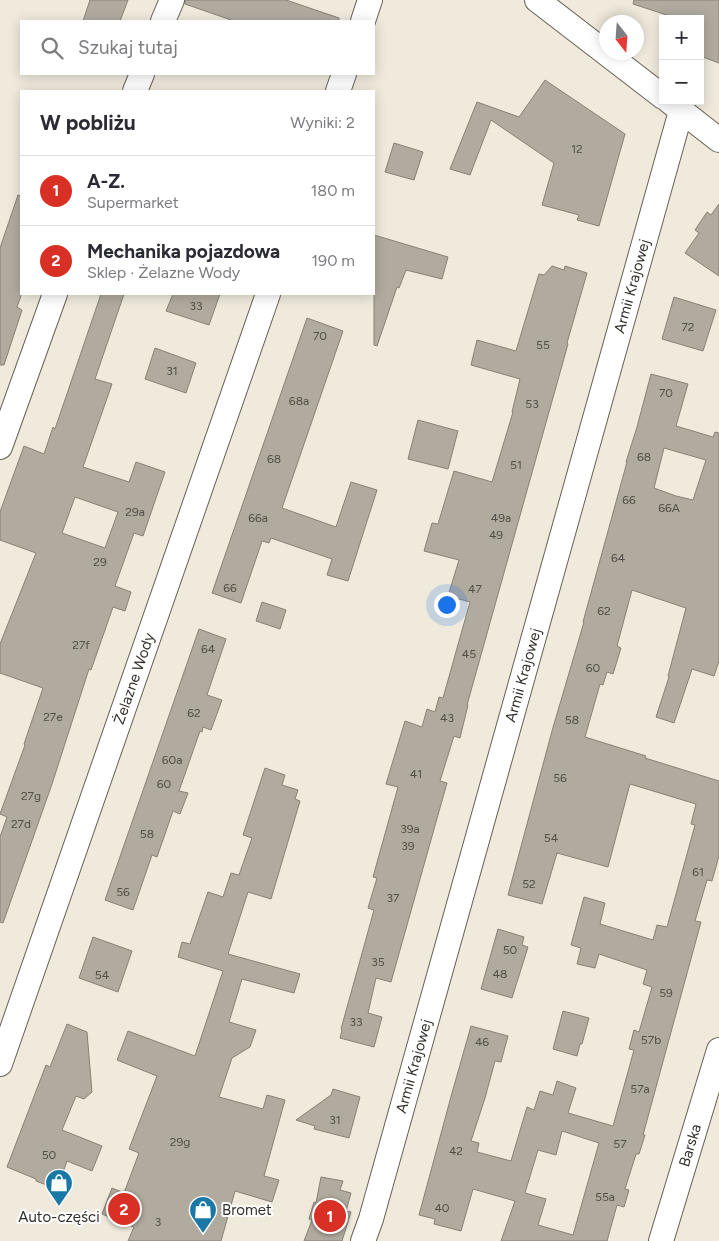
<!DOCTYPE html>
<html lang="pl">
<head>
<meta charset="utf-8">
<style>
	body { margin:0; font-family:Figtree,sans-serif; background:#f2f2f3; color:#2b2b33 }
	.controls { position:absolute; right:15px; top:15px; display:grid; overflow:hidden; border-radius:0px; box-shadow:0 2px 12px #0003 }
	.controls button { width:45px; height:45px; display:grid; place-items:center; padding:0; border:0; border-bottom:1px solid #e1e1e2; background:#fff; color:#2b2b33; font:25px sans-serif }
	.compass { position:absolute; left:599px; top:15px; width:45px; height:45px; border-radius:50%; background:#fff; box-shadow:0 2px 12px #0003; rotate:163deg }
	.you { position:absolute; left:446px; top:604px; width:18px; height:18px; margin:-12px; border:4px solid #fff; border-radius:50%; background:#1a73e8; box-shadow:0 0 0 8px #1a73e833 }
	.badge { display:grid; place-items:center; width:32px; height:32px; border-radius:50%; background:#d93025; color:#fff; font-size:16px; font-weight:700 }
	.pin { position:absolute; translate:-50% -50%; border:2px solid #fff; box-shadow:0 1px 5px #0006 }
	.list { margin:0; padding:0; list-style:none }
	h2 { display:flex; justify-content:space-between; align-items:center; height:65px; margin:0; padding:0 20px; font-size:21px }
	h2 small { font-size:16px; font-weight:400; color:#7c7c81 }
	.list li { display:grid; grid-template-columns:32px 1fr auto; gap:15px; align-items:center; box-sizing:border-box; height:70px; padding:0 20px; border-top:1px solid #e1e1e2 }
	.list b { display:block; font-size:19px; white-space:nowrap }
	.list p { margin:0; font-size:16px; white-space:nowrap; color:#7c7c81 }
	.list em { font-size:16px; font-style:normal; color:#7c7c81 }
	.icon { flex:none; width:28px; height:28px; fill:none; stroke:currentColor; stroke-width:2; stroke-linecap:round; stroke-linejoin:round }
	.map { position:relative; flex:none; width:719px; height:1241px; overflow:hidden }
	.search { position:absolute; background:#fff; box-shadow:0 2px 12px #0003; left:20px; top:20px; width:355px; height:55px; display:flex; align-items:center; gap:12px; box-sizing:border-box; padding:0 18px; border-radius:0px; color:#7c7c81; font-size:19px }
	.panel { position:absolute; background:#fff; box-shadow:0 2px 12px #0003; left:20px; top:90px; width:355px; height:205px; border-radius:0px }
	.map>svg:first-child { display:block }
</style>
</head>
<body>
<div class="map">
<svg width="719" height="1241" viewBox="0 0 719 1241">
	<rect width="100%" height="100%" fill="#f0eadd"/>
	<path fill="#b1aa9f" stroke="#878176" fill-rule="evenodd" d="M90,0H128L120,21H83Z
		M185,0H286L339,18V21H234L185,4Z
		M634,0H719V63L700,56V19H679L633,4Z
		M545,80L625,134L599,226L577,220L579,215L542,205L554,163L491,120L470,175L450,169L477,102L519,117Z
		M394,143L423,152L414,180L385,172Z
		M18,195L21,196V296L17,307L22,310L4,365H0V248Z
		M719,204V276L685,253L699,233L695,230L707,212L711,215Z
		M374,235L448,257L442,279L406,270L399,288L397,287L377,346L374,345Z
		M552,266L564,270L565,266L587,273L567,343L568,344L467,705H468L460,738L454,736L440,781L447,783L391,982L376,978L368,1013L382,1017L374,1047L340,1038L342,1030L341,1029L374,910L368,908L377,878L373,877L398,787L386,784L405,721L422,727L427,709L435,712L439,697L443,698L470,602L448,596L459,560L424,551L432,523L438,524L454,471L492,482L513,412H512L520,379L471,365L477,340L516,351L539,274L544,275Z
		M101,294H124L95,379L112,384L83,467L129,482L136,462L165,472L143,536L134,533L115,586L131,592L125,611L113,607L91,670L89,669L52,784L3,923L0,922V837L7,817L0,814L25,745L24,744L43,688L0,673V644L36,553L0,540V512L24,446L44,454L53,427L55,429ZM75,497L118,512L105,548L62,533Z
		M173,294H220L209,325L166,311Z
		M674,297L716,310L703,351L662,339Z
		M307,318L343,331L282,508L336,527L351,482L377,490L348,581L327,575L332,559L271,538L269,543L262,541L241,603L212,593Z
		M155,348L196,363L186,393L145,379Z
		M651,374L688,384L676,426L713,437L715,432L719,433V661L714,676L692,669L674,723L656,717L669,677L668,676L686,608L632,590L617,646L621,648L613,674L607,672L603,685L600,684L585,737L646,756L645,758L719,781V856L712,881L707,880L695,921L701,922L643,1135H645L639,1154H636L625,1189L629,1190L624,1207L617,1205L607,1241H501L515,1201L473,1189L461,1231L434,1224L435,1219L419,1215L452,1093L471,1026L508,1036L501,1062L495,1061L485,1098L471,1141L479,1143L477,1152L511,1161L527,1107L534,1110L540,1091L553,1095L557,1081L576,1088L568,1113L613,1126L634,1050L629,1049L634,1030L639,1032L652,987L643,984L647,970L599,954L595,968L577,964L581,948L571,945L584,897L605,903L600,924L653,940L657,925L667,927L695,825L691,824L696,804L630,784L608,867L557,853L542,904L508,895L552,731L584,622H583L627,462H626L637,427ZM664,448L706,460L693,500L676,496L654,488ZM562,1131L599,1143L573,1235L538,1225L546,1199L525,1193L538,1150L556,1155Z
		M418,420L458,431L448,469L408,459Z
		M262,602L286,610L280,629L256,621Z
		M199,629L226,639L207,695L222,700L211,730L203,727L202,732L200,731L179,791L188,793L180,814L173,811L157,857L152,855L133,910L105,900Z
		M265,768L285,775L282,785L298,790L295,799L300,801L271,899L248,892L228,954L300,974L294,993L242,979L229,1022L256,1030L250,1047L232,1058L219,1097L263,1109L267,1095L285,1100L264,1176L279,1180L272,1202L235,1191L221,1241H128L134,1227L102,1214L112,1188L124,1193L139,1153L129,1149L157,1076L117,1060L128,1031L195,1056L223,971L178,957L182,942L190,944L208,892L223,897L231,873L239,875L252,838L243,835Z
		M498,929L524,937L522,945L528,947L512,998L481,989Z
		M93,937L132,951L118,992L79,978Z
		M563,1011L589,1018L582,1044H580L577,1056L553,1049Z
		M67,1024L87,1032L92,1092L84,1099L76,1096L62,1130L102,1146L92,1171L67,1161L57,1189L36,1181V1179L7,1167L46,1065L50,1067Z
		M333,1089L360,1097L349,1138L314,1129L315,1126L296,1120L331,1095Z
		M321,1177L343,1181L340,1190L351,1193L346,1211L351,1212L342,1241H304L312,1220L309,1219L314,1202L316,1203Z"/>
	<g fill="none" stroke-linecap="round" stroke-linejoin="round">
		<defs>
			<g id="minor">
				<path d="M537,0L663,97"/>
				<path d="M163,21L172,0"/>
				<path d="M363,21L370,0"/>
				<path d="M135,91L142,74"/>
				<path d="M338,91L344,74"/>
				<path d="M669,101L719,140"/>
				<path d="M0,447L55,294"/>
				<path id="s1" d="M0,1064L268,294"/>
				<path id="s2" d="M363,1241L371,1219L681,111"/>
				<path id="s3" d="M661,1241L719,1050"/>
			</g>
		</defs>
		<use href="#minor" stroke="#676156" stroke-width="26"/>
		<use href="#minor" stroke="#fff" stroke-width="24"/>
	</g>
	<defs>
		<symbol id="shop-pin" viewBox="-11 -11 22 30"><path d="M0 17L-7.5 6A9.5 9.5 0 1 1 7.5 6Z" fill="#1978a5" stroke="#fff"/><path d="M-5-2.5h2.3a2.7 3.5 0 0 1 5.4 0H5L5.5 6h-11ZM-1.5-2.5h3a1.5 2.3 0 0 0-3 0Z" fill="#fff"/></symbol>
	</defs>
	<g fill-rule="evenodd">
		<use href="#shop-pin" x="43" y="1167" width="32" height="43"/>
		<use href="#shop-pin" x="187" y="1194" width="32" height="43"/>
	</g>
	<g text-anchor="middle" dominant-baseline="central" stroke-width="4" stroke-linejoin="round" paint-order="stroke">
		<g font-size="12" fill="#524e48">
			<text x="577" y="149">12</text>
			<text x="196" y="306">33</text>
			<text x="688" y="327">72</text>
			<text x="320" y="336">70</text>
			<text x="543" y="345">55</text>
			<text x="172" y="371">31</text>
			<text x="666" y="393">70</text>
			<text x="299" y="401">68a</text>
			<text x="532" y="404">53</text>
			<text x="644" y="457">68</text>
			<text x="274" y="459">68</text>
			<text x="516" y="465">51</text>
			<text x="629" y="500">66</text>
			<text x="669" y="508">66A</text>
			<text x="135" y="512">29a</text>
			<text x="258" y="518">66a</text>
			<text x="501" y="518">49a</text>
			<text x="496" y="535">49</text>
			<text x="618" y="558">64</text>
			<text x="100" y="562">29</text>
			<text x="230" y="588">66</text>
			<text x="475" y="589">47</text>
			<text x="604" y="611">62</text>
			<text x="81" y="645">27f</text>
			<text x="208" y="649">64</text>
			<text x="469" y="654">45</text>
			<text x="593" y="668">60</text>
			<text x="194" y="713">62</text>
			<text x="53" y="717">27e</text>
			<text x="447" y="718">43</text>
			<text x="572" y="720">58</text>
			<text x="172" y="760">60a</text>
			<text x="416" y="774">41</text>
			<text x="560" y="778">56</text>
			<text x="164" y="784">60</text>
			<text x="31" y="796">27g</text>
			<text x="21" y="824">27d</text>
			<text x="410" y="829">39a</text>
			<text x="147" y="834">58</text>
			<text x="551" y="838">54</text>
			<text x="408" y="846">39</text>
			<text x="698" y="872">61</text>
			<text x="529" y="884">52</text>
			<text x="123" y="892">56</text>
			<text x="393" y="898">37</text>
			<text x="510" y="950">50</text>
			<text x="378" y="962">35</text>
			<text x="500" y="974">48</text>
			<text x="102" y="975">54</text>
			<text x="666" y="993">59</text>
			<text x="356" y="1022">33</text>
			<text x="651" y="1040">57b</text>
			<text x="482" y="1042">46</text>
			<text x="640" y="1089">57a</text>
			<text x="335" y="1120">31</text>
			<text x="180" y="1142">29g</text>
			<text x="620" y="1144">57</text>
			<text x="456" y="1151">42</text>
			<text x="49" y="1155">50</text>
			<text x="605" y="1197">55a</text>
			<text x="442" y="1208">40</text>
			<text x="158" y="1222">3</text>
		</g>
		<g font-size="15" fill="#322f2b" stroke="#fff">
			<text stroke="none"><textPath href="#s2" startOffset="992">Armii Krajowej</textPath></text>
			<text stroke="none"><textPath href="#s2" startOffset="588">Armii Krajowej</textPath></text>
			<text stroke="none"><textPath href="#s1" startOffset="408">Żelazne Wody</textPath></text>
			<text stroke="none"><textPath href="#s2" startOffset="182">Armii Krajowej</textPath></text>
			<text stroke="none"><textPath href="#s3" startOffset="100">Barska</textPath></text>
		</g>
		<g font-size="15" fill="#322f2b" stroke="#fff" text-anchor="start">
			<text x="222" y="1210">Bromet</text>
			<text x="59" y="1217" text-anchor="middle">Auto-części</text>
		</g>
	</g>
</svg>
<div class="controls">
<button>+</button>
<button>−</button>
</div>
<svg class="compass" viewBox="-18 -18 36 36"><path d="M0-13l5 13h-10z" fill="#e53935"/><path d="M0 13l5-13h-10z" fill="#7c7c81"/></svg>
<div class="you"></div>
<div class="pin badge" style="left:330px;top:1216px">1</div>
<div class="pin badge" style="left:124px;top:1209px">2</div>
<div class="search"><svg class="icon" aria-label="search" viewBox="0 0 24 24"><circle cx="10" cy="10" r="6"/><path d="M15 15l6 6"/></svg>Szukaj tutaj</div>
<section class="panel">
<h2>W pobliżu<small>Wyniki: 2</small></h2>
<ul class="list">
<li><span class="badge">1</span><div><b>A-Z.</b><p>Supermarket</p></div><em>180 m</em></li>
<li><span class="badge">2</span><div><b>Mechanika pojazdowa</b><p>Sklep · Żelazne Wody</p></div><em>190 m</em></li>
</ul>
</section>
</div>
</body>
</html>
